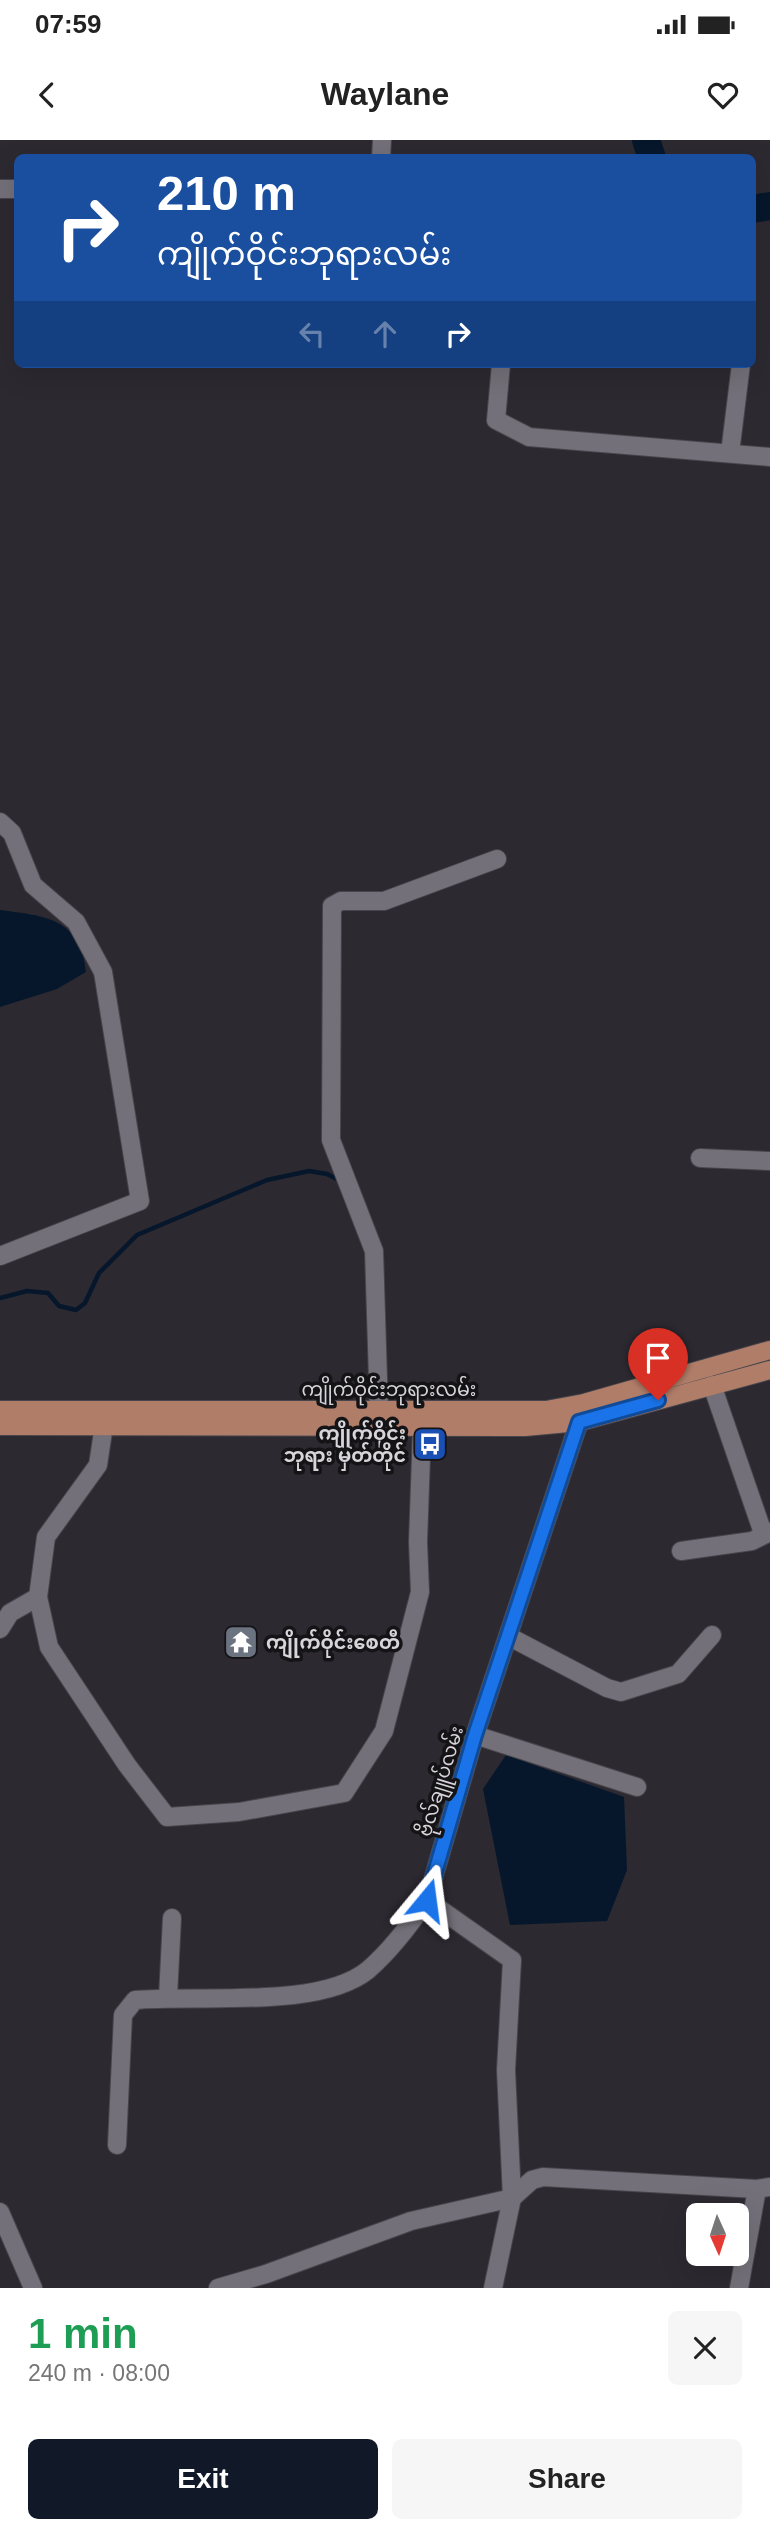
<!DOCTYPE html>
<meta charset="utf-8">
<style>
body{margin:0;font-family:Helvetica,"Noto Sans Myanmar",sans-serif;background:#f6f6f6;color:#222;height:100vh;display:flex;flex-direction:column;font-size:26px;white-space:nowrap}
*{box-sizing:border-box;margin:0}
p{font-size:23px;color:#767676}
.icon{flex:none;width:38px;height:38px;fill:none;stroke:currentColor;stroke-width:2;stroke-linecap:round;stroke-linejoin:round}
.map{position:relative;height:2148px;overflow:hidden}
.panel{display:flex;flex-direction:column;background:#fff;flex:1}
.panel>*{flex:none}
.guide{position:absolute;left:14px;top:14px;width:742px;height:214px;border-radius:10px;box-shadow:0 7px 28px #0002;background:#1a4fa0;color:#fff;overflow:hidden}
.needle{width:46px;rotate:177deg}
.controls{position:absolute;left:686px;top:2063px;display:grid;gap:14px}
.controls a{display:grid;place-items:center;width:63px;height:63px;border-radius:10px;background:#fff;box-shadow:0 7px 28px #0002;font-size:35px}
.pin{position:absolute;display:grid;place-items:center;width:60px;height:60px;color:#fff;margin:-72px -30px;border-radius:50% 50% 50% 0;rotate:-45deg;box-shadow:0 0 7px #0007}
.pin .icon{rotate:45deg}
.me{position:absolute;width:77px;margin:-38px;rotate:16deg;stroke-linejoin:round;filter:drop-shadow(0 0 5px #0008)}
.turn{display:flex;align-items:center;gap:24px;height:147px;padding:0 28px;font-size:32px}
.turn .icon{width:91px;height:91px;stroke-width:2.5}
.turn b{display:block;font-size:49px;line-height:60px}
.lanes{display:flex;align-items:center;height:66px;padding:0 28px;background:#0003;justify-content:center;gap:35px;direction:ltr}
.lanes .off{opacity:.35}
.round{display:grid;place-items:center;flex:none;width:74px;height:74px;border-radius:10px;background:#f6f6f6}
.overview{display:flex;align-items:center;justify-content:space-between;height:119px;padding:0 28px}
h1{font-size:42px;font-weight:700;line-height:52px;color:#1e9e55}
.primary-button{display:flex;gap:14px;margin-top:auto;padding:14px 28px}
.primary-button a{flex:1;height:80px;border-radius:10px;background:#111827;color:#fff;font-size:28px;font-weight:700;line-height:80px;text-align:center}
.primary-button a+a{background:#f6f6f6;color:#222}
.status{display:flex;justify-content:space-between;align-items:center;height:49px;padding:0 35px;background:#fff;direction:ltr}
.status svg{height:19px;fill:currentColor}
header{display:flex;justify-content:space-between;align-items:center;height:91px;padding:0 28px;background:#fff;font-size:32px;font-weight:700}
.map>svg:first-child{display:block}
.water{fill:#06172c}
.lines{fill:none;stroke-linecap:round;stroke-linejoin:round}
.stream{stroke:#06172c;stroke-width:4.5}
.river{stroke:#06172c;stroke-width:28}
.street-casing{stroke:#47454b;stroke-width:20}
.primary-casing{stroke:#47454b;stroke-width:20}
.street{stroke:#737079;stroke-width:18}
.primary{stroke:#b07d69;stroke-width:18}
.route-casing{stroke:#114b97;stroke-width:18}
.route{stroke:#1a73e8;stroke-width:12}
.labels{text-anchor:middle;stroke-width:7;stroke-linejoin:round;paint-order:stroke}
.street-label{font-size:19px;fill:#d7d5da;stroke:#141316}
.poi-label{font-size:19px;font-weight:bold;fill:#d7d5da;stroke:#141316;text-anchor:end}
</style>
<div class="status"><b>07:59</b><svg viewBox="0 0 49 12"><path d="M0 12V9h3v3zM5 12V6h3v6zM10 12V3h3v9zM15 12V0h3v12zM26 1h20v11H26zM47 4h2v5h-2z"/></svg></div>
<header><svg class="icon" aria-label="back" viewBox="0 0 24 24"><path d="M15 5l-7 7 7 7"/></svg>Waylane<svg class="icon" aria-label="heart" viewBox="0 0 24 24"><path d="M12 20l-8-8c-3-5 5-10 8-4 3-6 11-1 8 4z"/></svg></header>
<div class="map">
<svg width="770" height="2148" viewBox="0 0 770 2148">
<rect width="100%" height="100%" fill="#2c2931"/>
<g class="water">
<path d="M0,770C45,776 81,778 86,832L57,849L0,867Z"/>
<path d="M506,1615L624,1657L627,1730L607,1781L510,1785L483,1649Z"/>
</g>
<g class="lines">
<path class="stream" d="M0,1158L27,1151L48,1153L59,1166L76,1170L85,1163L99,1133L137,1095L267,1040L309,1031L327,1034L339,1040"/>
<g class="river">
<path d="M646,0L652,18"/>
<path d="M752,69L770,66"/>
</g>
<g class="street-casing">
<g id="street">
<path d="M381,18L382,0"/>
<path d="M0,49H18"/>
<path d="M501,224L496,280L529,297L770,317"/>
<path d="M730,313L741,224"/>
<path d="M0,682L12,693L33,745L76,782L103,832L140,1061L0,1116"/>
<path d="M700,1018L770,1021"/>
<path d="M712,1245L763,1393"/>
<path d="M379,1271L374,1111L331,1000L332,766L341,761H384L497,719"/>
<path d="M104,1285L98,1325L46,1397L38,1457L49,1507L127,1625L167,1677L239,1672L344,1653L384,1591L420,1452L418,1402L422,1288"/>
<path d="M681,1411L752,1401L770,1392"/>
<path d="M0,1489L10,1473L38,1457"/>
<path d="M508,1496L607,1548L621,1552L678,1534L712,1495"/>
<path d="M475,1595L637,1647"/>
<path d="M168,1857L172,1778"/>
<path d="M117,2005L123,1875L135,1860C197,1854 319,1870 368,1830C391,1810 410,1785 427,1760"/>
<path d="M0,2072L33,2148"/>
<path d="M218,2148L266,2134L411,2081L512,2058L532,2040L543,2037L757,2049L770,2047"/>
<path d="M493,2148L512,2058L506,1930L512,1820L427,1760L475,1595L579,1282"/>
<path d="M739,2148L757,2049"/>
</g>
</g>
<g class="primary-casing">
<g id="primary">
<path d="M0,1270H546L584,1263L770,1210"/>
<path d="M0,1286L525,1287L579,1282L770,1230"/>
</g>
</g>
<use href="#street" class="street"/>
<use href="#primary" class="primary"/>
</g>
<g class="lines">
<g class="route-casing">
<path id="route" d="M427,1760L475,1595L579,1282L658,1260"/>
</g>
<use href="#route" class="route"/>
</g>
<defs>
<g id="bus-square" transform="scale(1.75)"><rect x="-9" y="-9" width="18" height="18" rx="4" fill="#1a4fb4" stroke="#141316"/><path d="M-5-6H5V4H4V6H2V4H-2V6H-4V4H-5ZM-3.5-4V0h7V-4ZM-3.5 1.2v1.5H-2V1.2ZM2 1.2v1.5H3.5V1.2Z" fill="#fff"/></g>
<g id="temple-square" transform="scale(1.75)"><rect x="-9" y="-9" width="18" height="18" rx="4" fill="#6b7280" stroke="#141316"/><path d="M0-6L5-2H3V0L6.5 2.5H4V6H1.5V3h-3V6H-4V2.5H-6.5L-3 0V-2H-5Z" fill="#fff"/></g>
</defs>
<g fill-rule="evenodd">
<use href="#bus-square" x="430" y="1304"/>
<use href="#temple-square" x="241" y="1502"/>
</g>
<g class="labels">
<g class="street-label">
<text x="389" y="1256">ကျိုက်ဝိုင်းဘုရားလမ်း</text>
<text transform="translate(440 1641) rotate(-73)" y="7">ဗိုလ်ချူပ်လမ်း</text>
</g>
<g class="poi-label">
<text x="406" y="1300">ကျိုက်ဝိုင်း<tspan x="406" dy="22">ဘုရား မှတ်တိုင်</tspan></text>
<text x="266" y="1509" text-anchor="start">ကျိုက်ဝိုင်းစေတီ</text>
</g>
</g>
</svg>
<div class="controls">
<a><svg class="needle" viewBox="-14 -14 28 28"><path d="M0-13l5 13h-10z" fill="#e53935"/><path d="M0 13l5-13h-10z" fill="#767676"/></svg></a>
</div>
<div class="pin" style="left:658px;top:1260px;background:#d93025"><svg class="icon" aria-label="arrive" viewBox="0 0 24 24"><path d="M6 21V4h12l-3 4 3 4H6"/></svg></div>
<svg class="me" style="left:427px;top:1760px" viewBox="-20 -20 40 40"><path d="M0-17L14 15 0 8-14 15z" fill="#1a73e8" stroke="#fff" stroke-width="4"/></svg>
<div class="guide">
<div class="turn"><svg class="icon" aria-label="right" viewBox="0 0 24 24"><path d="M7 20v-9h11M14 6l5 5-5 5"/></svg><div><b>210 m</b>ကျိုက်ဝိုင်းဘုရားလမ်း</div></div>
<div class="lanes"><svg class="icon off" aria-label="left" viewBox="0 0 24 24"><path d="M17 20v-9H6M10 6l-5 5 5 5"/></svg><svg class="icon off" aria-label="ahead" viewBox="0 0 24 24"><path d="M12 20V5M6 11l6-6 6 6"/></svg><svg class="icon" aria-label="right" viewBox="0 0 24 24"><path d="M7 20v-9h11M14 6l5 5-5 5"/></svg></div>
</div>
</div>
<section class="panel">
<div class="overview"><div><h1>1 min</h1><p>240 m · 08:00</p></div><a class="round"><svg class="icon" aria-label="close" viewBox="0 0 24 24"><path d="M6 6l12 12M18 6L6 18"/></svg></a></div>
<div class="primary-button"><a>Exit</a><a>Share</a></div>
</section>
